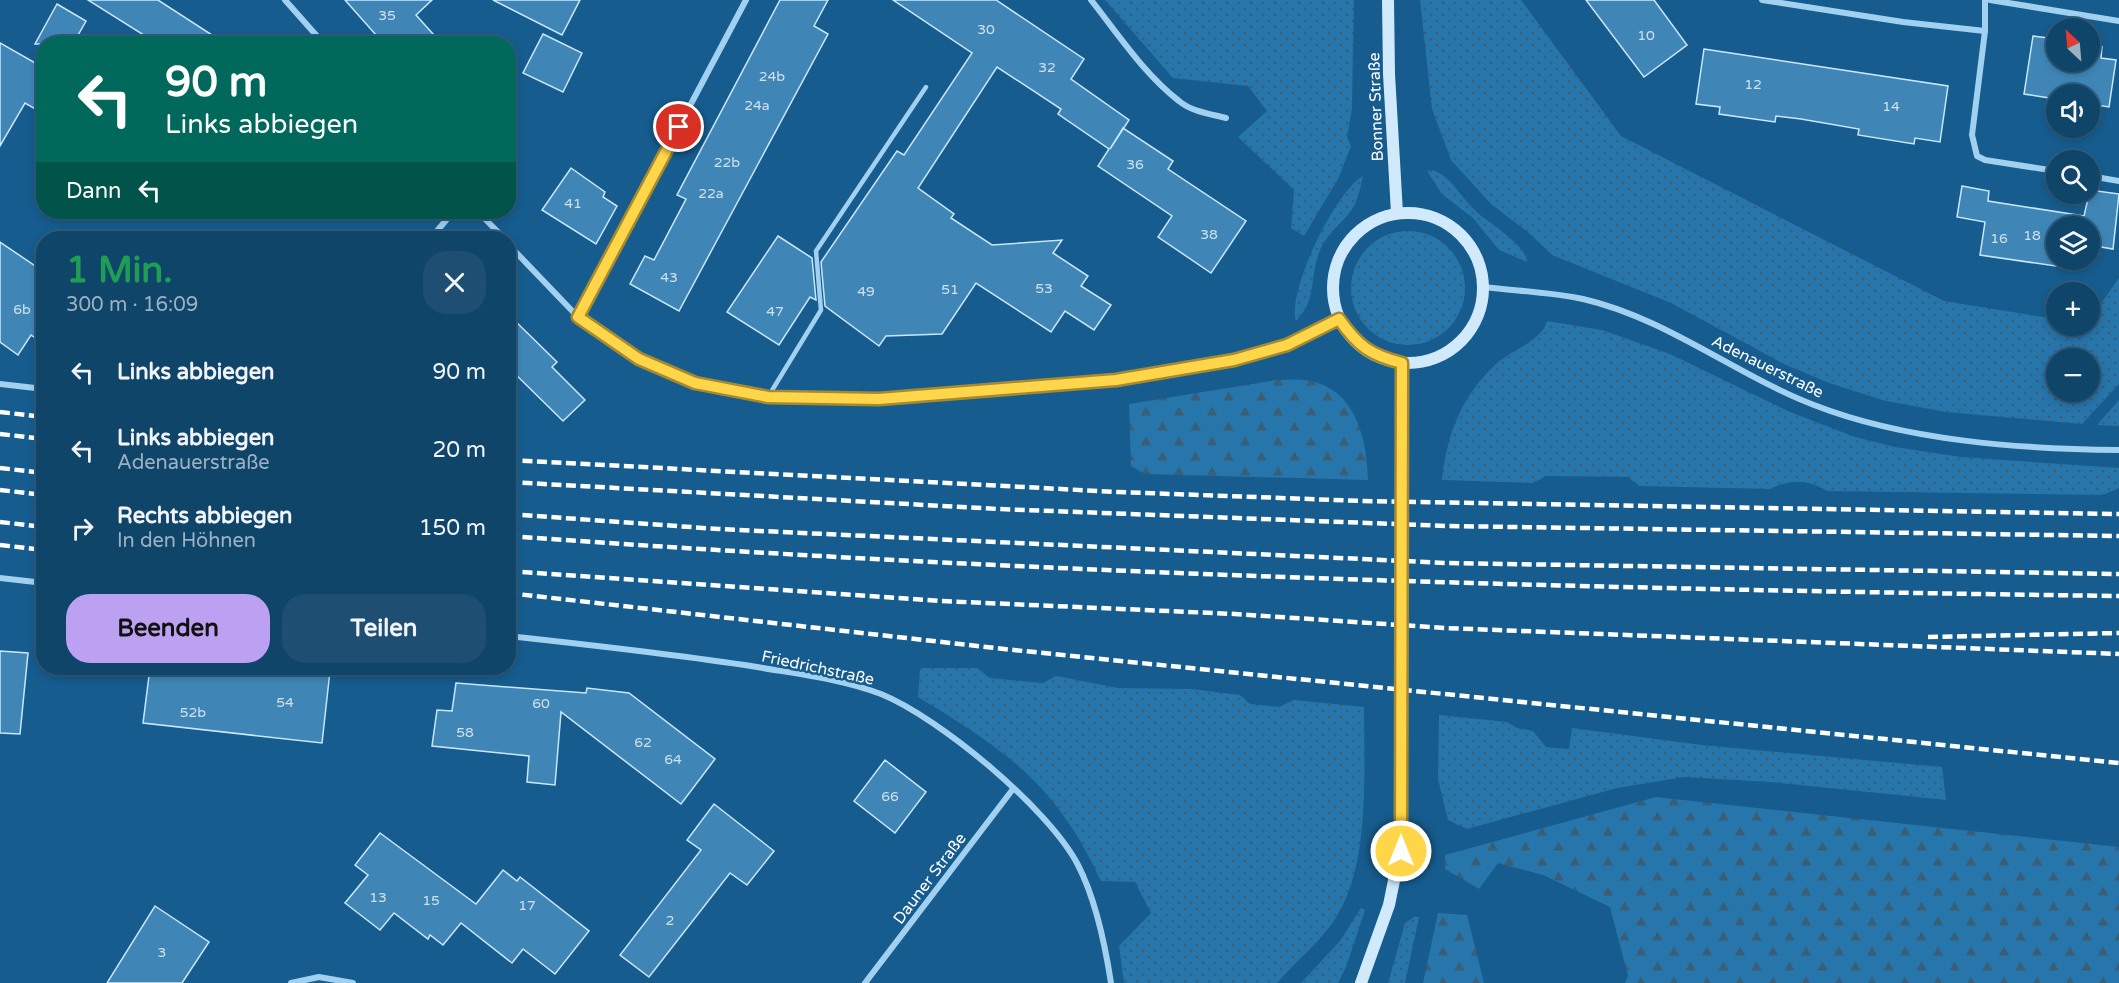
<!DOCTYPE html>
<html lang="de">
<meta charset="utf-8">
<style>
body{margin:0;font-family:"Varela Round",sans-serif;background:#1e4f72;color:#f1f3f6;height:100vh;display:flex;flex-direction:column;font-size:22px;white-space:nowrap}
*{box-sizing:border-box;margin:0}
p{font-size:20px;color:#9cb1c1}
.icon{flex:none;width:33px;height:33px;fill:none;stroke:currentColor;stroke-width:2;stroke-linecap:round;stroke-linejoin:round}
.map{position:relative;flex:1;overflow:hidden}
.side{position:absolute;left:36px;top:231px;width:480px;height:444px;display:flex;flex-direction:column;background:#10456a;border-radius:24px;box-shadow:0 3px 9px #0003,0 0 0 2px #305d7e}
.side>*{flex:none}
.top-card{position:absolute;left:36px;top:36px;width:480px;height:183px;border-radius:24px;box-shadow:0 3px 9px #0003,0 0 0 2px #305d7e;background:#00695c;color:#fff;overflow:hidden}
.needle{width:39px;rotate:334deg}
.buttons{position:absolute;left:2046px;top:18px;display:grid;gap:12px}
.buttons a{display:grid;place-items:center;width:54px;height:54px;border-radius:50%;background:#10456a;box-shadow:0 3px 9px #0003,0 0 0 2px #305d7e;font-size:30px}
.pin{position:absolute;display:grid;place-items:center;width:51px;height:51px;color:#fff;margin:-26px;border:3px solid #fff;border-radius:50%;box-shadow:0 2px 6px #0007}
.me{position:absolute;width:66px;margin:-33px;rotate:0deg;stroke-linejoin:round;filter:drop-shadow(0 0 4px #0008)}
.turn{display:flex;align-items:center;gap:21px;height:126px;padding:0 30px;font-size:27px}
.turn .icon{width:78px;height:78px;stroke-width:2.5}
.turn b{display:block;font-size:42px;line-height:51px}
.then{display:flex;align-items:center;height:57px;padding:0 30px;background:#0003;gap:12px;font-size:22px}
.round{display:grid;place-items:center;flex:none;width:63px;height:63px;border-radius:24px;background:#1e4f72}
.summary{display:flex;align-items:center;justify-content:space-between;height:102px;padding:0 30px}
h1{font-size:36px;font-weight:700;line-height:45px;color:#1e9e55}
.button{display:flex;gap:12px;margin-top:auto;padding:12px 30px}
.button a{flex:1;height:69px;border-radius:24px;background:#bca0f2;color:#111;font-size:24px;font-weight:700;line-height:69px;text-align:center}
.button a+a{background:#1e4f72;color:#f1f3f6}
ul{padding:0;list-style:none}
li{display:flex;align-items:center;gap:18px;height:78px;padding:0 30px}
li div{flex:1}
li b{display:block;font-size:22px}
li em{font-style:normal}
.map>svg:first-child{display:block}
.grass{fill:url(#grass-dots);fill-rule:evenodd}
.forest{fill:url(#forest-firs)}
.building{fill:#3f86b7;stroke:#c9e7fb;stroke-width:1.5}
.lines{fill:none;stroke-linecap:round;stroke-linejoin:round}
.lane{stroke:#a2d0f0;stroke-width:4.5}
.street{stroke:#a2d0f0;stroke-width:6}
.secondary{stroke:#d0e9fb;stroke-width:12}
.rail{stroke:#fff;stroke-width:4.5;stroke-dasharray:10 4.5;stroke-linecap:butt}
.route-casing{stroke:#a68a30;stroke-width:15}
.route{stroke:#ffd54a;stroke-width:10}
.labels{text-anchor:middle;stroke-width:5;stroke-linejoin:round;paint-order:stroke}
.number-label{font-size:14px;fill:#cfe1ed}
.street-label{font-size:16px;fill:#fff;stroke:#165c8e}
</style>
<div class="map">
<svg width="2119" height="983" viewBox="0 0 2119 983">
<defs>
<pattern id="grass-dots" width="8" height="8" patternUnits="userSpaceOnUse" patternTransform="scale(1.5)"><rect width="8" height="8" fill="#2675ab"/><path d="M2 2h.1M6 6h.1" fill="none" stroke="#3b5e77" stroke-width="1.8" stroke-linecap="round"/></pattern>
<pattern id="forest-firs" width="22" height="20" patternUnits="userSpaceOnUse" patternTransform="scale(1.5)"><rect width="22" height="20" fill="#2675ab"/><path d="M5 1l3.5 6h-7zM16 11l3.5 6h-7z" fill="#3b5e77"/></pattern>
</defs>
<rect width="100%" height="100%" fill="#165c8e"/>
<g class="grass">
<path d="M1105,0H1354L1352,108L1347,137L1351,146L1338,179L1304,236L1291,228L1294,190L1238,137L1267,111L1248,86L1173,78Z"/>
<path d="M1420,0H1521L1621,136L1944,301L2056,319V326H2090V319L2119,278V384L2082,424L1946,412L1886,401L1829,383L1786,365L1671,303L1552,255L1529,233L1491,204L1451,160L1432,109ZM2090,358V392H2056V358Z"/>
<path d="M1432,170C1451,175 1463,201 1479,214C1491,224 1527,246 1527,262L1499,250L1473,218L1442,194L1427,171Z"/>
<path d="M1363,176C1361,185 1359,195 1355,204C1347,221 1325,232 1318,256C1309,283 1317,299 1296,321C1286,293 1336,190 1363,176Z"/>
<circle cx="1408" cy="288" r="57"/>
<path d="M1547,321L1602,330L1670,354L1790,412L1855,437L1895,447L1961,457L2119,468V488L2103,495L1827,491C1808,479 1790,479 1770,489L1639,486L1628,477L1547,476L1532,483L1442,480C1447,434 1461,397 1495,365C1509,351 1542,341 1547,321Z"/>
<path d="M2119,400V426L2097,425Z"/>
<path d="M920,668H977L990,678L1043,683L1056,676L1118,688L1192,689L1240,695L1250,704L1279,707L1294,700L1364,707C1364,769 1371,870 1333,922C1318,944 1295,962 1277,983H1124L1119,946L1151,913L1135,882L1101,881C1056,784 1007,751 918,697Z"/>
<path d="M1439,715L1507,722L1517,728L1533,731L1546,747L1569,749L1572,728L1702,745L1942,767L1946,800L1771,782L1684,777L1617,788L1467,829L1448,820L1438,779Z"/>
<path d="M1361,908L1365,910L1346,967L1338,983H1301L1340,941Z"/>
<path d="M1414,917H1419L1405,983H1388L1405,923Z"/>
</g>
<g class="forest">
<path d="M1276,380C1289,380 1305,378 1318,383C1358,396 1367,443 1368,480L1145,474L1131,466L1129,404Z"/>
<path d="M1656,797L2119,847V983H1625L1628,976L1610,907L1543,875L1498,863L1479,889L1445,869V855Z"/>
<path d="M1438,913L1467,915L1484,983H1423Z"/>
</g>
<g class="building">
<path d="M88,0H158L226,44H158Z"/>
<path d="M345,0H432L416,15L442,44H384Z"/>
<path d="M493,0H580L562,35Z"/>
<path d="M780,0H828L814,26L828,34L679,311L630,284L645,256L654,260L686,199L677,195Z"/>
<path d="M893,0H996L1084,59L1071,79L1129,120L1110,149L1123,128L1173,161L1168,169L1246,221L1211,273L1158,237L1172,216L1098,166L1109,149L1058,114L1061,109L997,67L918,188L954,214L951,218L992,245L1062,240L1053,253L1088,276L1081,286L1111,305L1094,330L1065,311L1051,332L976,283L942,334L886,336L879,346L825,306L821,262L897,151L904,155L972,53Z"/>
<path d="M1586,0H1654L1687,45L1644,77Z"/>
<path d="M57,4L86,21L73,44H35Z"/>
<path d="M543,34L582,53L563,92L523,73Z"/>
<path d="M2033,36L2056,39V62H2090V45L2102,47L2101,58L2116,60L2109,107L2090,104V94H2056V99L2024,94Z"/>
<path d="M0,43L44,68V114L25,103L0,146Z"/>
<path d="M1704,49L1948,86L1940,142L1915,138L1914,144L1858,135L1859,129L1801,119L1776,116L1775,122L1719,114L1720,107L1696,104Z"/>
<path d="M571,168L605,192L603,197L617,206L596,244L542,210Z"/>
<path d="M1962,186L1989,191L1988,201L2084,216L2090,190L2119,194L2113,249L2090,245V226H2056V260H2078L2076,269L1980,255L1985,222L1957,217Z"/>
<path d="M778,236L812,258L816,300L810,297L779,345L727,312Z"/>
<path d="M0,242L44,272V344L31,335L18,355L0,342Z"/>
<path d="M508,314L557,362L552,367L585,400L563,421L508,367Z"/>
<path d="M0,651L28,653L20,734L0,733Z"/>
<path d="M150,668H300L330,671L322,743L143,723Z"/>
<path d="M456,683L586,693L587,688L629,693L715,759L681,804L561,712L555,785L527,782L529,756L432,746L437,710L452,711Z"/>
<path d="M885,760L926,792L895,833L854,801Z"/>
<path d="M714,804L774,851L747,885L730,873L649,977L620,955L701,850L687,840Z"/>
<path d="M380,833L476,904L503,870L517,881L520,877L589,931L555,974L523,949L512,963L461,923L443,945L430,935L428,939L394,913L380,930L345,903L368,875L355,865Z"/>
<path d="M155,906L209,942L182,983H107Z"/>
</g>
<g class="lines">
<path class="lane" d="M768,397L821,310L816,251L926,87"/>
<g class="street">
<path d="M285,0L324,44"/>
<path d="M1091,0C1118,34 1144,74 1179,101C1192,112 1211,114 1226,118"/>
<path d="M1762,0L1903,22L1985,31"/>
<path d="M1985,0V31L1972,135L1977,156L1985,160L2056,171"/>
<path d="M1990,0L2119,21"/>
<path d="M2090,176L2119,181"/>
<path d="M478,212L504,238"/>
<path d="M431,238L453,212"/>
<path d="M508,244L578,317L602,336L639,359L695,383L768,397L878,399L1116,380L1234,360L1287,345L1339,319"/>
<path d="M1484,287C1516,291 1551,292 1583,299C1666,318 1736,375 1814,405C1906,441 2021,449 2119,450"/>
<path d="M578,317L746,0"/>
<path d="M0,384L44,389"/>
<path d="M0,578L44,583"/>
<path d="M508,636C591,645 674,654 757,667C797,674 842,679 881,694C940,718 1049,809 1078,865C1096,900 1105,944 1111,983"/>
<path d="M291,983L319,977L353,983"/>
<path d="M865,983L1013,789"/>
</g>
<g class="secondary">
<path d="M1388,0L1389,74L1397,213"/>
<circle cx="1408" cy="288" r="75"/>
<path d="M1361,983L1389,905L1400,851L1402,363"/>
</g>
<g class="rail">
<path d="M0,412L44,417"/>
<path d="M0,434L44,439"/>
<path d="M508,460L1118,492L1363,501L2119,514"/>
<path d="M0,468L44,473"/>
<path d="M508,482L998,509L1448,526L2119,536"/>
<path d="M0,490L44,495"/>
<path d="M508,514L718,529L1447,563L2119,574"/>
<path d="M0,522L44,527"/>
<path d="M508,536C1045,575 1582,589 2119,596"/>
<path d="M0,545L44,550"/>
<path d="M508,571L941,601L1235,614L1445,628L2119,654"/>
<path d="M508,593L1004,649L2119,763"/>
<path d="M1928,637L2119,633"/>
</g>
</g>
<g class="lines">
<g class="route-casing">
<path id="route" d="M679,127L578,317L639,359L695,383L768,397L879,399L1116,380L1234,360L1287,345L1339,319C1358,346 1370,355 1402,363L1401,851"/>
</g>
<use href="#route" class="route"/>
</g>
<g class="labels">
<g class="number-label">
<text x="387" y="20">35</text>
<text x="986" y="34">30</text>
<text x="1646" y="40">10</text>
<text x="1047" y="72">32</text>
<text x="772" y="81">24b</text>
<text x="1753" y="89">12</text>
<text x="757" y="110">24a</text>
<text x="1891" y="111">14</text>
<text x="727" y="167">22b</text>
<text x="1135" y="169">36</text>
<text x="711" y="198">22a</text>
<text x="573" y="208">41</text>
<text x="1209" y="239">38</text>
<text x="2032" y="240">18</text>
<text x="1999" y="243">16</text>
<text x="669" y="282">43</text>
<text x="1044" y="293">53</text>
<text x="950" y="294">51</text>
<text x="866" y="296">49</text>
<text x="22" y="314">6b</text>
<text x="775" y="316">47</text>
<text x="285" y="707">54</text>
<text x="541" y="708">60</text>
<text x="193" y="717">52b</text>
<text x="465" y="737">58</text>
<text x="643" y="747">62</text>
<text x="673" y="764">64</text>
<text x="890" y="801">66</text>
<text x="378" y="902">13</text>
<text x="431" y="905">15</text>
<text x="527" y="910">17</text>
<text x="670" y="925">2</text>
<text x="162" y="957">3</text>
</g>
<g class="street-label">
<text transform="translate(1375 107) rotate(-92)" y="6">Bonner Straße</text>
<text transform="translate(1768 366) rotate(26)" y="6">Adenauerstraße</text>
<text transform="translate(818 667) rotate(12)" y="6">Friedrichstraße</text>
<text transform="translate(929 878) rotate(-53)" y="6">Dauner Straße</text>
</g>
</g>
</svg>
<div class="buttons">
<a><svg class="needle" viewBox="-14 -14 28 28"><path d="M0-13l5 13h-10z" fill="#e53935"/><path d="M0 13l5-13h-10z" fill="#9cb1c1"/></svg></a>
<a><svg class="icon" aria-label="sound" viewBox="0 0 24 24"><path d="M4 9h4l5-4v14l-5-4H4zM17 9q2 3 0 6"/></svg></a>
<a><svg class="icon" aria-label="search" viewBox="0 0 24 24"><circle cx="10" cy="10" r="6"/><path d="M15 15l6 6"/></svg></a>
<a><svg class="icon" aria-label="layers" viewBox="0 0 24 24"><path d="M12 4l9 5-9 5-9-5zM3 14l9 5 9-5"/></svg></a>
<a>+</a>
<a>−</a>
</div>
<div class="pin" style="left:679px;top:127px;background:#d93025"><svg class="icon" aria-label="arrive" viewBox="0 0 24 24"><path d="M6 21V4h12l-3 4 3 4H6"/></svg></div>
<svg class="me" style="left:1401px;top:851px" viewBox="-20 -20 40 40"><circle r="17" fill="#ffd54a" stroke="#fff" stroke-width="3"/><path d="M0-11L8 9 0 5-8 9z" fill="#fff"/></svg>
<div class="top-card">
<div class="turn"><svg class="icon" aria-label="left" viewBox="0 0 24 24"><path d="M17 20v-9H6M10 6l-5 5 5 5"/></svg><div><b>90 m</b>Links abbiegen</div></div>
<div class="then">Dann<svg class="icon" aria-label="left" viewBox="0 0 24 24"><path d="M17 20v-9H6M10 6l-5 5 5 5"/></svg></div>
</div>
<section class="side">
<div class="summary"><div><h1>1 Min.</h1><p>300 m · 16:09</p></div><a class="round"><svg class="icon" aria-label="close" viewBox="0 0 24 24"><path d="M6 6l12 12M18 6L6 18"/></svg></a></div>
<ul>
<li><svg class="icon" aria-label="left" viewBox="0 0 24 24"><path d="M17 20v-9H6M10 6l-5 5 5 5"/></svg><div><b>Links abbiegen</b></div><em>90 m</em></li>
<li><svg class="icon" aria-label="left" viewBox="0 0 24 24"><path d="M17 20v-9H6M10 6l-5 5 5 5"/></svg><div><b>Links abbiegen</b><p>Adenauerstraße</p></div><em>20 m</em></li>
<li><svg class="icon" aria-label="right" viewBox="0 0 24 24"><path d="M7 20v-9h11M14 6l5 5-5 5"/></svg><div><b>Rechts abbiegen</b><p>In den Höhnen</p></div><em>150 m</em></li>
</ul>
<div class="button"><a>Beenden</a><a>Teilen</a></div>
</section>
</div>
